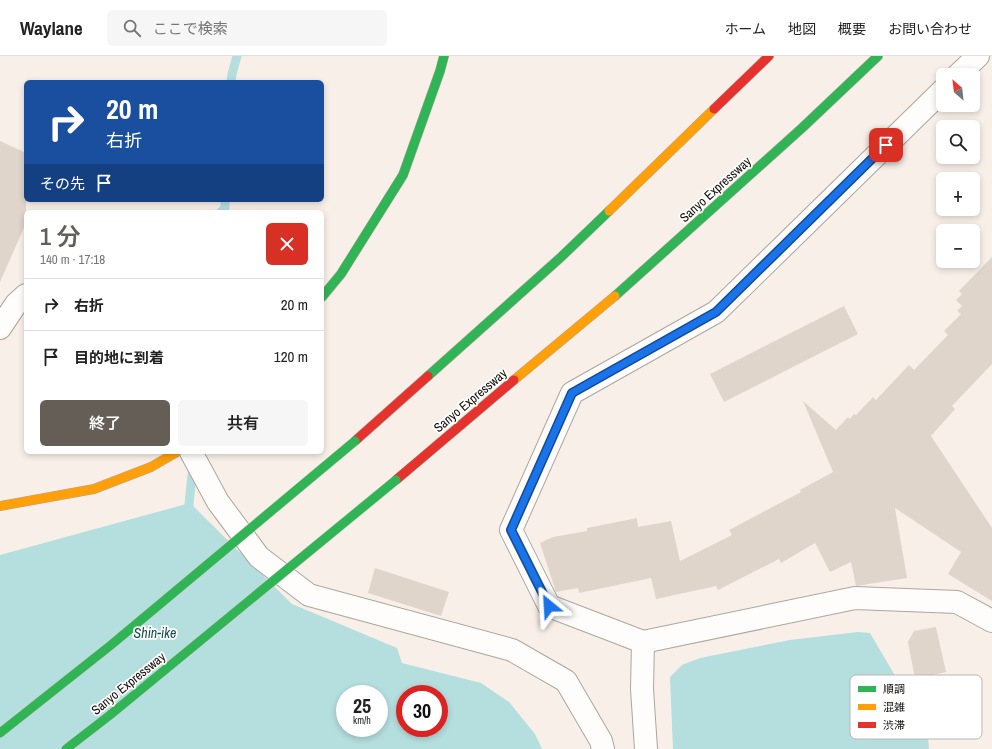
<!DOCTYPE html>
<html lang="ja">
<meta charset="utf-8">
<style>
body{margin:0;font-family:"Archivo Narrow","Noto Sans JP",sans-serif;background:#f6f6f6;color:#222;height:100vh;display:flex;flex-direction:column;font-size:15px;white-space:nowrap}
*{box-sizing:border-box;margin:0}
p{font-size:13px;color:#767676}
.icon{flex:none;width:22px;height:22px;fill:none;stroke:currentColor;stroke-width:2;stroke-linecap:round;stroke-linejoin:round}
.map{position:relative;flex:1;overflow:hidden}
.details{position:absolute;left:24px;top:154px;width:300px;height:244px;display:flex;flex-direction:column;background:#fff;border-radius:6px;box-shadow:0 2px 6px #0003}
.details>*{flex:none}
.hud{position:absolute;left:24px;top:24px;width:300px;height:122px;border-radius:6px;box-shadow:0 2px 6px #0003;background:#1a4fa0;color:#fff;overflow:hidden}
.needle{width:26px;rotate:332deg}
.fabs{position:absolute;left:936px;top:12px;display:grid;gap:8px}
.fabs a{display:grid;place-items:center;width:44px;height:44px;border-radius:6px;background:#fff;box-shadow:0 2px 6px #0003;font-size:20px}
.speed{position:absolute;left:336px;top:629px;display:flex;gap:8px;font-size:20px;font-weight:700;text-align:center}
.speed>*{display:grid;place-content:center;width:52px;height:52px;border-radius:50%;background:#fff;box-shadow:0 2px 6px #0003;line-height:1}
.speed small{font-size:10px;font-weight:400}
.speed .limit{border:6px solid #d22;background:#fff;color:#111}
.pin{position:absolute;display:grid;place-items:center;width:34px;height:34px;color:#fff;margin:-17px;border-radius:8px;box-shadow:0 2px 6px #0006}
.me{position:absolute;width:44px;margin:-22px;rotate:333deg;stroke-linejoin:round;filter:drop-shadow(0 0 3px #0008)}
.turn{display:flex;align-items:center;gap:14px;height:84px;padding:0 16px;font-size:18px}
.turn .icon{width:52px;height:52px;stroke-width:2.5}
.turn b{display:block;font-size:28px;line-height:34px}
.then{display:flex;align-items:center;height:38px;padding:0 16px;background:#0003;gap:8px;font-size:15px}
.round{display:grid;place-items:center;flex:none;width:42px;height:42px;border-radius:6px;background:#f6f6f6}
.headline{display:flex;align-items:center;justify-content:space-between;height:68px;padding:0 16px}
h1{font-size:24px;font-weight:600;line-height:30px;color:#645e56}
.button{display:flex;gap:8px;margin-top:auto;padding:8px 16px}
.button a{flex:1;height:46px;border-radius:6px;background:#645e56;color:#fff;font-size:16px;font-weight:600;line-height:46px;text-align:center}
.button a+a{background:#f6f6f6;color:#222}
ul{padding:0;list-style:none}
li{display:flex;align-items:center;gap:12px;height:52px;padding:0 16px;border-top:1px solid #e0e0e0}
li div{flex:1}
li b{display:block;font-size:15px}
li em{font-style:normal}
header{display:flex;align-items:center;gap:24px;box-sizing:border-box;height:56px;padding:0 20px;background:#fff;border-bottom:1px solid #e0e0e0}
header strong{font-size:19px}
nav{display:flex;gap:22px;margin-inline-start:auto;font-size:14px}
.search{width:280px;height:36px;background:#f6f6f6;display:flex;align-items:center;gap:10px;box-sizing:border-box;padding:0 14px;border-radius:6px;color:#767676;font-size:15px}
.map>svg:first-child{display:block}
.water{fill:#b5dede;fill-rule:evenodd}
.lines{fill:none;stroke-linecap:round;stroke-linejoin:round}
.stream{stroke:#b5dede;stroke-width:9}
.building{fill:#dfd5ca}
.street-casing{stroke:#aca69e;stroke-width:24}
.fast-casing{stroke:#aca69e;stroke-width:10}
.slow-casing{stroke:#aca69e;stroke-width:10}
.jam-casing{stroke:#aca69e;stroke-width:10}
.street{stroke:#fefdfc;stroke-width:22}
.fast{stroke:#30b455;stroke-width:9}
.slow{stroke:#ff9f0a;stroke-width:9}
.jam{stroke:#e5322d;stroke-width:9}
.fast-bridge-casing{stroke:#d2ceca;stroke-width:10;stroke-linecap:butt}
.fast-bridge{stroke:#30b455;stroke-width:9}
.route-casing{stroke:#114b97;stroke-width:10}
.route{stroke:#1a73e8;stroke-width:7}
.labels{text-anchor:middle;stroke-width:3.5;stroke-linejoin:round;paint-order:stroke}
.street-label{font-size:13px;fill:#140f08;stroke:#fff}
.water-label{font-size:14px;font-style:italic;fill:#134b4e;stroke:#fff}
.key{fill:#fff;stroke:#b8b7b5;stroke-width:1}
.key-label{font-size:11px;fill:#140f08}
</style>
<header>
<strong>Waylane</strong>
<div class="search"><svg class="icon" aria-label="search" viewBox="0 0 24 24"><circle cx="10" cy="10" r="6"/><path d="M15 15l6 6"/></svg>ここで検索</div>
<nav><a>ホーム</a><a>地図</a><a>概要</a><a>お問い合わせ</a></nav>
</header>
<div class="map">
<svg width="992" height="693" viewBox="0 0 992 693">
<rect width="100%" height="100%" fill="#f8f0e8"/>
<g class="water">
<path d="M190,447L292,548L397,592L402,607L481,627L509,646L535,678L542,693H0V499ZM345,638H379V672H345ZM405,638H439V672H405Z"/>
<path d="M858,576L870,577L918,659L928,681L929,693H673L670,621L682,609L700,602L790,584Z"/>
</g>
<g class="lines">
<g class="stream">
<path d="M231,26L232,18L237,0"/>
<path d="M221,156L225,152V144"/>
<path d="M188,458L192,419"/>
</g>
</g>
<g class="building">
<path d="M0,85L26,97V167L0,226Z"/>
<path d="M992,201V308L952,350L955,353L931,380L992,472V545L948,518L961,496L895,452L907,522L856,530L851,506L830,516L815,487L781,507L779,503L718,534L716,530L712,531L656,543L651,522L579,537L578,532L556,536L540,487L553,481L587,475V472L637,462L638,471L671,465L680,505L732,479L729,474L801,436L800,434L833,416L803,345L836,374L848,361L850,363L854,358L856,359L873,341L876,344L909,309L914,314L948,279L944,275L961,258L957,255L962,250L956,244L962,238L959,235Z"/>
<path d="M844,250L858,278L724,346L710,318Z"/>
<path d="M375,512L449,536L441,560L368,537Z"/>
<path d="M936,571L946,616L915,623L908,586L914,575Z"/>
</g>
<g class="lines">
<g class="street-casing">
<g id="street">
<path d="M958,19L978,0"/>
<path d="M943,34L716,256L572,337L511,474L549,550L643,586L855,542L957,546L992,565"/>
<path d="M0,272L16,248L26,239"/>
<path d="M191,396L218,446L259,501L309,539L512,594L566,625L601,685L603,693"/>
<path d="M643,586L642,633L646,693"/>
</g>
</g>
<g class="fast-casing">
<g id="fast">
<path d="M615,240L802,72L878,0"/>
<path d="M322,241L341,218L403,119L440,15L444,0"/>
<path d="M428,320L560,202L609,155"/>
</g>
</g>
<g class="slow-casing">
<g id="slow">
<path d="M609,155L714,53"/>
<path d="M514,324L615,240"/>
<path d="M0,450L94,433L151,411L177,396"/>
</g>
</g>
<g class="jam-casing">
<g id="jam">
<path d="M714,53L769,0"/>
<path d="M355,385L428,320"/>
<path d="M396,424L514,324"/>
</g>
</g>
<use href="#street" class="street"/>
<use href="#fast" class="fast"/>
<use href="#slow" class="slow"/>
<use href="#jam" class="jam"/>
<g class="fast-bridge-casing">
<g id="fast-bridge">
<path d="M0,677L111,589L355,385"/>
<path d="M66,693L110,659L396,424"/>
</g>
</g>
<use href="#fast-bridge" class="fast-bridge"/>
</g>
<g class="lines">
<g class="route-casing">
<path id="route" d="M549,550L511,474L572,337L716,256L886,89"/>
</g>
<use href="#route" class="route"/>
</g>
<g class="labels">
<g class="street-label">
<text transform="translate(715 133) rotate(-42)" y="5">Sanyo Expressway</text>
<text transform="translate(470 344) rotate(-40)" y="5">Sanyo Expressway</text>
<text transform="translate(128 627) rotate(-39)" y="5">Sanyo Expressway</text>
</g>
<g class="water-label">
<text x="155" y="582">Shin-ike</text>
</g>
</g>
<rect x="850" y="619" width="132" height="64" rx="6" class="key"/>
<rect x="858" y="630" width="18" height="6" fill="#30b455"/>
<rect x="858" y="648" width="18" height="6" fill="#ff9f0a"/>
<rect x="858" y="666" width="18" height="6" fill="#e5322d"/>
<g class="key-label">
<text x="883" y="637">順調</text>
<text x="883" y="655">混雑</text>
<text x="883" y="673">渋滞</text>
</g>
</svg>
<div class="fabs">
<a><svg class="needle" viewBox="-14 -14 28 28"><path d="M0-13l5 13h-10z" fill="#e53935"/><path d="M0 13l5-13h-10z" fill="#767676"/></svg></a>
<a><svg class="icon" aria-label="search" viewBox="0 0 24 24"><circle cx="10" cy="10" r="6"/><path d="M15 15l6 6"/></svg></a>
<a>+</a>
<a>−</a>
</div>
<div class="speed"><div>25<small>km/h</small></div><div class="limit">30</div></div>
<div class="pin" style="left:886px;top:89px;background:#d93025"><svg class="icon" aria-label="arrive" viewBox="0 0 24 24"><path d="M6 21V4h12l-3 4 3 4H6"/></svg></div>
<svg class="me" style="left:549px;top:550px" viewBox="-20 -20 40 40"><path d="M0-17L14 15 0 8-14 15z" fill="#1a73e8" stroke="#fff" stroke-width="4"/></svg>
<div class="hud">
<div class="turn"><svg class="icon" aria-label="right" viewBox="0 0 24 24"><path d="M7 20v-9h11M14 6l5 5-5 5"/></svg><div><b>20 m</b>右折</div></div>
<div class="then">その先<svg class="icon" aria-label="arrive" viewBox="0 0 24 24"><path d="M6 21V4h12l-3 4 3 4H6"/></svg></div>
</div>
<section class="details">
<div class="headline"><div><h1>1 分</h1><p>140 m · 17:18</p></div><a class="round" style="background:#d93025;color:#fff"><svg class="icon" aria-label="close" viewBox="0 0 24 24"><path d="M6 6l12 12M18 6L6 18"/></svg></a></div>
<ul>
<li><svg class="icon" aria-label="right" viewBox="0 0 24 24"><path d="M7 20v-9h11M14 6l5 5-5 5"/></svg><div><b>右折</b></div><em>20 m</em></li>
<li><svg class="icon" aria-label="arrive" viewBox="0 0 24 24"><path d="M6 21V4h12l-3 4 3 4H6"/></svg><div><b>目的地に到着</b></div><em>120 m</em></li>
</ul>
<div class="button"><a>終了</a><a>共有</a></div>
</section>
</div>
